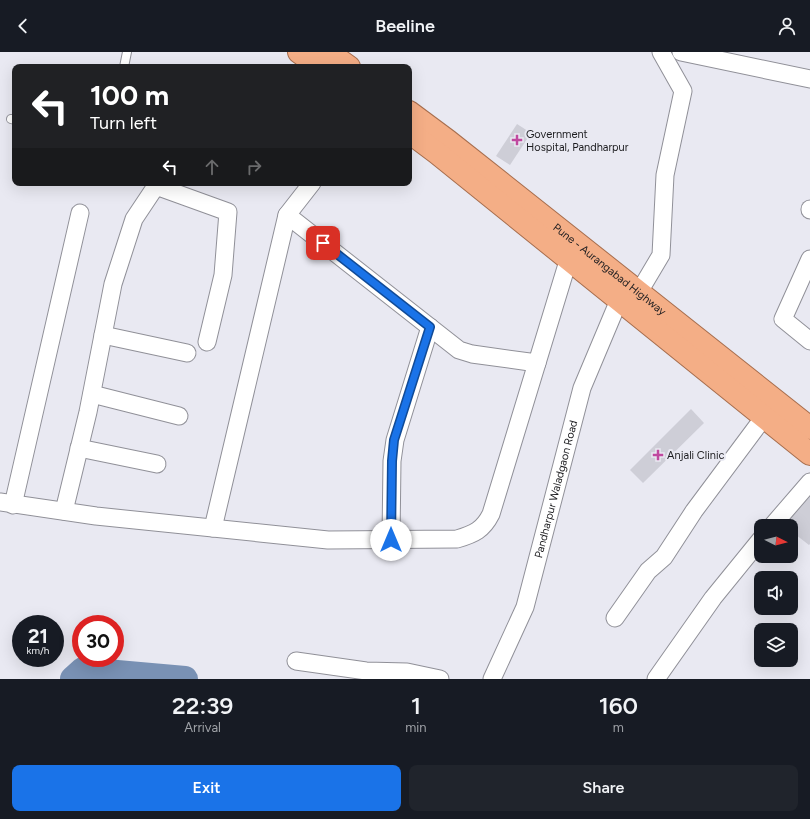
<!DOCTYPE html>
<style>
body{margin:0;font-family:Figtree,sans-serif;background:#20242c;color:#f1f3f6;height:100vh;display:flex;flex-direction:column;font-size:15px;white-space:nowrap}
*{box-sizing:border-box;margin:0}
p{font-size:13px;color:#9ea1a6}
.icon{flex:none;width:22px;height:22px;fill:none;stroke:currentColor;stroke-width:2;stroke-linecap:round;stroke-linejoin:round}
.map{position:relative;height:627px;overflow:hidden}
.panel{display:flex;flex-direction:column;background:#171b24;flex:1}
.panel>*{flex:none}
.banner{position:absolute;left:12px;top:12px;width:400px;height:122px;border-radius:8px;box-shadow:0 4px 16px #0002;background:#202124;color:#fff;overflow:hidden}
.needle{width:26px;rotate:96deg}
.fabs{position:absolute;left:754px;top:467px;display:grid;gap:8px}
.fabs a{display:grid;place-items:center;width:44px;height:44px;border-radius:8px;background:#171b24;box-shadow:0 4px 16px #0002;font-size:20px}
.speed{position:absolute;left:12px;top:563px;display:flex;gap:8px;font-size:20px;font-weight:700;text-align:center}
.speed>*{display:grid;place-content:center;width:52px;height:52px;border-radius:50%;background:#171b24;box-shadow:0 4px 16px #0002;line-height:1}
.speed small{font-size:10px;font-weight:400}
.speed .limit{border:6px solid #d22;background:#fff;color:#111}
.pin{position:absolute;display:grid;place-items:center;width:34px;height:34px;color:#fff;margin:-17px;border-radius:8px;box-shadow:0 2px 6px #0006}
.me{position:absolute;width:44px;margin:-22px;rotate:0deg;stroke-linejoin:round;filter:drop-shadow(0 0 3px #0008)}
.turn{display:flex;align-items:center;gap:14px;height:84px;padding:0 12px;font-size:18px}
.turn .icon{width:52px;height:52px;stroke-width:2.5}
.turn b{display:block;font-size:28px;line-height:34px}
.lanes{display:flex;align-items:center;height:38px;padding:0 12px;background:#0003;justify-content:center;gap:20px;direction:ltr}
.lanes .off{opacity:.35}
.eta{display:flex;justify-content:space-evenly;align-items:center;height:68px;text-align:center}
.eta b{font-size:24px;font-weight:600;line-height:28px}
.action{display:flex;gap:8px;margin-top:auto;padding:8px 12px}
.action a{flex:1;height:46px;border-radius:8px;background:#1a73e8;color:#fff;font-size:16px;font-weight:600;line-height:46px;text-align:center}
.action a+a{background:#20242c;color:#f1f3f6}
header{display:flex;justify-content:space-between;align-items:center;height:52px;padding:0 12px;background:#171b24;font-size:18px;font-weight:600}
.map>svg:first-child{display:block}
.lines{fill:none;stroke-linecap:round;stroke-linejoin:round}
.river{stroke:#7991b4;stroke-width:26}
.building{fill:#ceced7}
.service-casing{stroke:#909098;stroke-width:10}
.minor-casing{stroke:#909098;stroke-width:19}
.trunk-casing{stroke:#a76e4e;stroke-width:24}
.service{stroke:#fff;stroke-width:8}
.minor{stroke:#fff;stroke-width:17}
.trunk{stroke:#f4ae86;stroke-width:22}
.route-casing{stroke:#114b97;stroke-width:10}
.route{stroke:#1a73e8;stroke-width:7}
.poi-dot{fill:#c0499f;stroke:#e9e9f2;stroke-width:1.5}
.labels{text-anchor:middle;stroke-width:4;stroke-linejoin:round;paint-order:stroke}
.poi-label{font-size:11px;fill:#1c1c1f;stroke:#e9e9f2;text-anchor:start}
.street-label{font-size:11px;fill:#1c1c1f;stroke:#e9e9f2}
</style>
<header><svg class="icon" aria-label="back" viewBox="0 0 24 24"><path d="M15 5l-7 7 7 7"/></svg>Beeline<svg class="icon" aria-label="person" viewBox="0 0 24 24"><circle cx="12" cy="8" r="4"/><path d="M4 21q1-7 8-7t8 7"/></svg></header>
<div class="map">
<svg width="810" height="627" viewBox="0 0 810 627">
<rect width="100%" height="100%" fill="#e9e9f2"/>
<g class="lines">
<path class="river" d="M73,627L83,618L185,627"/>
</g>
<g class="building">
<path d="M517,72L531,81L510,113L496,104Z"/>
<path d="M691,357L704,371L643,431L630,418Z"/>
<path d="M810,437V492L809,493L791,479V474H784L781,472Z"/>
</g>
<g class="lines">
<g class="service-casing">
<g id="service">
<path d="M124,15L127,0"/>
<path d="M11,67L15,68"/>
</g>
</g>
<g class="minor-casing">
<g id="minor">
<path d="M681,0L810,27"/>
<path d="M810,157V158"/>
<path d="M287,163L459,298L472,302L537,311"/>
<path d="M810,207L783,267L810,289"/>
<path d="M639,240L661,203L665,123L683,39L661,0"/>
<path d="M103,283L187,301"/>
<path d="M92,342L179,364"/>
<path d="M79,396L157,412"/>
<path d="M0,450L96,464L328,488L457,487C474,482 483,478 491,462L572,196"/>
<path d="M13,453L80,161"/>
<path d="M64,459L88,360L113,232L134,167L156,134L228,160L223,223L207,290"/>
<path d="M772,474L810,430"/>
<path d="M213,476L287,163L312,131"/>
<path d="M391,487L392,409L395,388L430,275"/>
<path d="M615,566L648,519L664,505L694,459L764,365"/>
<path d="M296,609L366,619L407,620L440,627"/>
<path id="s1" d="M492,627L525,555L582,336L619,248"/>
<path d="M656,627L713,546L761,487"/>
</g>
</g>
<g class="trunk-casing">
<g id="trunk">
<path d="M299,0L320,15"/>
<path d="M328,0L349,15"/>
<path id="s2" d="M409,60L448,89L810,376"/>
<path d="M409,80L437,101L810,402"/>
</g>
</g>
<use href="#service" class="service"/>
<use href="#minor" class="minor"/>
<use href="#trunk" class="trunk"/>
</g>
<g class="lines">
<g class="route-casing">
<path id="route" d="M323,191L430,275L394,388L392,409L391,488"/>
</g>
<use href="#route" class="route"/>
</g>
<g class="poi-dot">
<path d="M515 82h4v4h4v4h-4v4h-4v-4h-4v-4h4z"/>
<path d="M656 397h4v4h4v4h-4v4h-4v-4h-4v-4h4z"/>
</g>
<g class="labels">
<g class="poi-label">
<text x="526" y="86">Government<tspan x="526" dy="13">Hospital, Pandharpur</tspan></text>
<text x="667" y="407">Anjali Clinic</text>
</g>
<g class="street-label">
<text dy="4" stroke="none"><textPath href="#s2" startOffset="255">Pune - Aurangabad Highway</textPath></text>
<text dy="4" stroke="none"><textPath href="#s1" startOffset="201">Pandharpur Waladgaon Road</textPath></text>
</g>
</g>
</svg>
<div class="fabs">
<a><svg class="needle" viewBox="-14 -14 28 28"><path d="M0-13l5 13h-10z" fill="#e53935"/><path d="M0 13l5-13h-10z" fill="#9ea1a6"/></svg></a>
<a><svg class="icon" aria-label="sound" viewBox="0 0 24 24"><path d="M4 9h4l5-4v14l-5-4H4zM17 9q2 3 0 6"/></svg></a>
<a><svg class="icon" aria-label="layers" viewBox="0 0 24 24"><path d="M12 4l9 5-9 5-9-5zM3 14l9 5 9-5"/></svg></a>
</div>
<div class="speed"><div>21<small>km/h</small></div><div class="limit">30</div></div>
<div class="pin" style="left:323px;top:191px;background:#d93025"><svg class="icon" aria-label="arrive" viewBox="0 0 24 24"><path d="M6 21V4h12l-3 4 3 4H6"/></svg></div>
<svg class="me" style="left:391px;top:488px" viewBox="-20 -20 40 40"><circle r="19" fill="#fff"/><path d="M0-13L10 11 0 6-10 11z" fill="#1a73e8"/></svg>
<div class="banner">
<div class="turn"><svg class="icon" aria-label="left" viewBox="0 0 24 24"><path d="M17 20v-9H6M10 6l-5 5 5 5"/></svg><div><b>100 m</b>Turn left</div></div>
<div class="lanes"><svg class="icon" aria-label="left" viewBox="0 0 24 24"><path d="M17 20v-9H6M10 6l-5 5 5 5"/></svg><svg class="icon off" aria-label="ahead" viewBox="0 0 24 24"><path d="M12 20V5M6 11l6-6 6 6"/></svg><svg class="icon off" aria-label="right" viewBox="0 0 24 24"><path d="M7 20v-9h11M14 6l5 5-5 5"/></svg></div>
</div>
</div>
<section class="panel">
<div class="eta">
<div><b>22:39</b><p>Arrival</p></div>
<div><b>1</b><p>min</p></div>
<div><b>160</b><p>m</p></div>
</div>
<div class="action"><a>Exit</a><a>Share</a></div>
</section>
